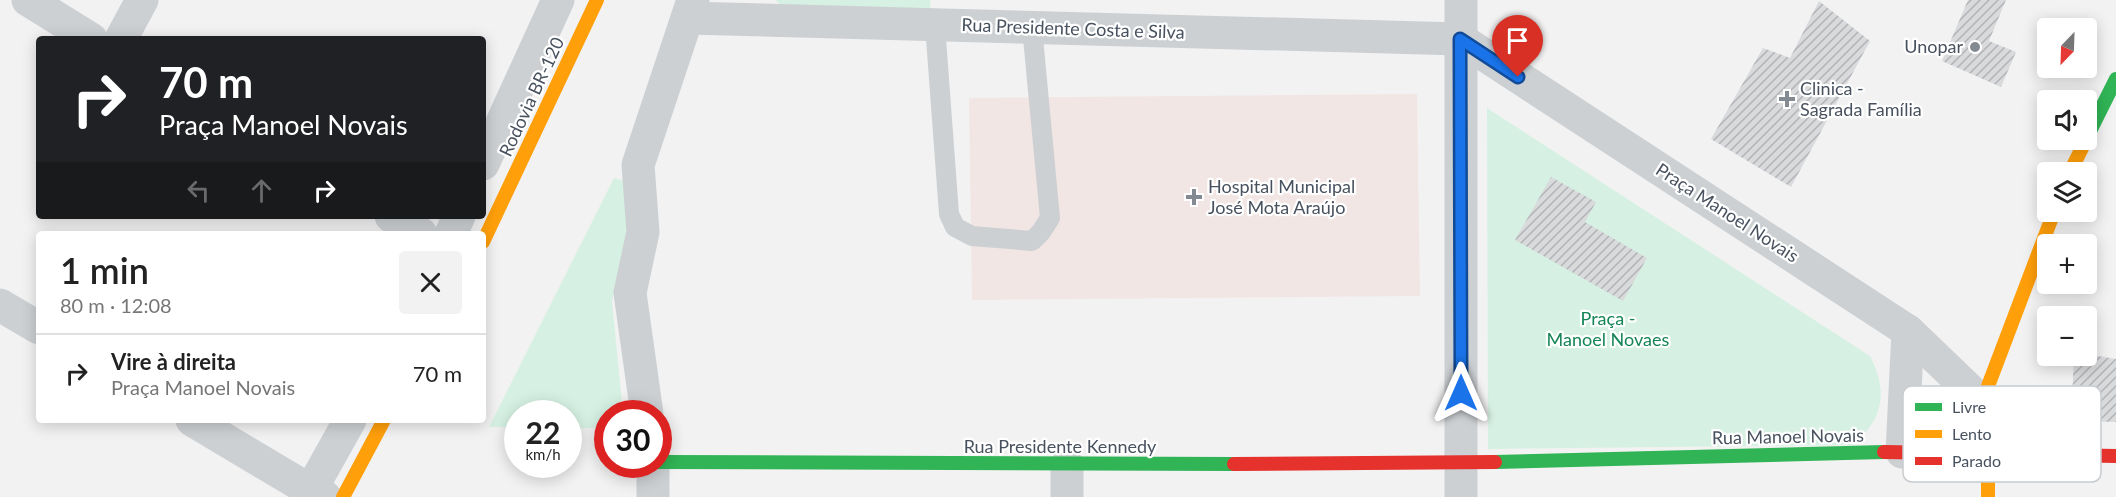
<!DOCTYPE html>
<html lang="pt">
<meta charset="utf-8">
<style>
body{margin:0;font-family:Lato,sans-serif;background:#f2f2f2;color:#222;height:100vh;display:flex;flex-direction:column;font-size:22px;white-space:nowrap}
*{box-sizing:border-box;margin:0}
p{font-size:20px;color:#767676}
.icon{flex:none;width:33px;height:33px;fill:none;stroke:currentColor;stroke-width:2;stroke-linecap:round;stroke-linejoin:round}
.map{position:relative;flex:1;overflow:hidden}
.drawer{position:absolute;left:36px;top:231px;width:450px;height:192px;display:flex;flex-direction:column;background:#fff;border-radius:6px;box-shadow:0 3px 15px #0003}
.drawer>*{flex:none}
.top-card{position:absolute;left:36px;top:36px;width:450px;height:183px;border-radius:6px;box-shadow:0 3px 15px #0003;background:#202124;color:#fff;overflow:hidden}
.needle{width:39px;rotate:203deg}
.controls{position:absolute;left:2037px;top:18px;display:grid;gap:12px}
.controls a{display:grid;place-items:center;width:60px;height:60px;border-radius:6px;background:#fff;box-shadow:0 3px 15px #0003;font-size:30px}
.speed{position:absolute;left:504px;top:400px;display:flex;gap:12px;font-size:30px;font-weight:700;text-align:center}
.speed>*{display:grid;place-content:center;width:78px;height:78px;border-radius:50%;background:#fff;box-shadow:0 3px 15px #0003;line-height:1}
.speed small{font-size:15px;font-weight:400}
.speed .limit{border:9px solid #d22;background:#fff;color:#111}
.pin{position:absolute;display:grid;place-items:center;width:51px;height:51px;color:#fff;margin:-62px -26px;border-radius:50% 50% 50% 0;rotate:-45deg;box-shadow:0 0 6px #0007}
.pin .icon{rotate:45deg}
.me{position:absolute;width:66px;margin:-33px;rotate:0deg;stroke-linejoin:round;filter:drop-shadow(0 0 4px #0008)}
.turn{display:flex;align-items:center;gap:21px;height:126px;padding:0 24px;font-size:27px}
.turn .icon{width:78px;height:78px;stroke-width:2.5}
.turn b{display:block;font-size:42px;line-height:51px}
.lanes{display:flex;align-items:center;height:57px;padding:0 24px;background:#0003;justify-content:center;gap:30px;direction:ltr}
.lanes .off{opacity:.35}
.round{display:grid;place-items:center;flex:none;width:63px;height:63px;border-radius:6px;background:#f2f2f2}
.headline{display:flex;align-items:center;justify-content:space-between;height:102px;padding:0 24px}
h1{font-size:36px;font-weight:600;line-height:45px}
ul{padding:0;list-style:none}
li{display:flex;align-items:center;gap:18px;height:78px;padding:0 24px;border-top:2px solid #e0e0e0}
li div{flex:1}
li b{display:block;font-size:22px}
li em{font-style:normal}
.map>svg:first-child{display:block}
.medical{fill:#f1e6e3}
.green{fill:#d6f1e3}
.building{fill:url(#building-hatch)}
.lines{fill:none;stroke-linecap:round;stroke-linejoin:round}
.lane{stroke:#cdd0d3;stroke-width:20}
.street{stroke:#cdd0d3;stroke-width:33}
.fast{stroke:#30b455;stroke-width:14}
.slow{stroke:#ff9f0a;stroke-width:14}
.jam{stroke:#e5322d;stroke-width:14}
.route-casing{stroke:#114b97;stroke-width:15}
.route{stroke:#1a73e8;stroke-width:10}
.poi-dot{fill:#848a92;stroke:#fff;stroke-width:2}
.labels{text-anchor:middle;stroke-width:4.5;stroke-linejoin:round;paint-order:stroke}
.street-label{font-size:18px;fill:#48525f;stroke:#fff}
.poi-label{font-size:18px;fill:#48525f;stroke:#fff;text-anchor:start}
.park-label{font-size:18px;fill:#148556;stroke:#fff}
.key{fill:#fff;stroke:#c8cbcf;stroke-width:1.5}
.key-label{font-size:16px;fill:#48525f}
</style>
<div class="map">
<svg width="2116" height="497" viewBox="0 0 2116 497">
<defs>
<pattern id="building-hatch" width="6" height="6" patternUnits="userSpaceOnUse" patternTransform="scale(1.5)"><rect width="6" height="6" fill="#d9dadc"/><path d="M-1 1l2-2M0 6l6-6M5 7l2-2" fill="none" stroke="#b2b3b6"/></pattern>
</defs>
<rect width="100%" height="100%" fill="#f2f2f2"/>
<path class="medical" d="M1417,94L1420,296L972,300L969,98Z"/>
<g class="green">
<path d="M776,0H930L931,16L779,4Z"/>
<path d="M1487,108L1870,356C1888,392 1884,417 1854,445L1488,449Z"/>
<path d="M614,178L638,185L612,301L623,414H608L607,428H569L568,414H518L517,427H489Z"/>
</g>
<g class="building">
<path d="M1968,0H2006L1989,41L2016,52L2001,87L1942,61Z"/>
<path d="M1819,1L1870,41L1791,187L1711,139L1763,48L1790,58Z"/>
<path d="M1551,177L1596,202L1585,222L1647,258L1623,301L1515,240Z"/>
<path d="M2086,354L2116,359V422L2071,421L2074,356H2086Z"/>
</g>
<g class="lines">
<path class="lane" d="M935,25L949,214L955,227L972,236L1032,241L1041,232L1050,218L1032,27"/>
<g class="street">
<path d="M28,0L91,39"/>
<path d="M1461,0V497"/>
<path d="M687,18L1460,39L1908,331L1982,402"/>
<path d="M121,39L142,0"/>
<path d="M483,164L558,0"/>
<path d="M391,216L421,234"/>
<path d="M451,234L459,216"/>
<path d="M0,305L39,328"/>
<path d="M647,414L630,293L643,232L638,165L693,0"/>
<path d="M192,420L311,491L325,497"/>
<path d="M1902,452L1908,331"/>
<path d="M307,497L350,420"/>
<path d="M653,497V465"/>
<path d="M1067,497V465"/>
</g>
<g class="fast">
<path d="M2086,139L2116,79"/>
<path d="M658,462L1234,464"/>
<path d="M1495,462L1884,452"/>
</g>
<g class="slow">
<path d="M2070,172L2086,140"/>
<path d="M483,242L597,0"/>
<path d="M343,497L384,420"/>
<path d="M1988,497V454L1982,402L2054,212"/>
</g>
<g class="jam">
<path d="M1884,452L2116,456"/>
<path d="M1234,464L1495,462"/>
</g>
</g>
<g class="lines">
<g class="route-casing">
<path id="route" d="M1461,393L1460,39L1518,77"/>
</g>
<use href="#route" class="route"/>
</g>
<g class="poi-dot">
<circle cx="1975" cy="47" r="6"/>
<path d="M1784 90h6v6h6v6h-6v6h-6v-6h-6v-6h6z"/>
<path d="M1191 188h6v6h6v6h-6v6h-6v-6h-6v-6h6z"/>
</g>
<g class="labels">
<g class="street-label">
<text transform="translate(1073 29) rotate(2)" y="6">Rua Presidente Costa e Silva</text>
<text transform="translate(532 97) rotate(-65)" y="6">Rodovia BR-120</text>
<text transform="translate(1727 213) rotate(33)" y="6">Praça Manoel Novais</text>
<text transform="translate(1788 437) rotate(-1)" y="6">Rua Manoel Novais</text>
<text x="1060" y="453">Rua Presidente Kennedy</text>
</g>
<g class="poi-label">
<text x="1963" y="53" text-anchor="end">Unopar</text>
<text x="1800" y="95">Clinica -<tspan x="1800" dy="21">Sagrada Família</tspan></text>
<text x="1208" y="193">Hospital Municipal<tspan x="1208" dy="21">José Mota Araújo</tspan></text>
</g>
<g class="park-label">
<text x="1608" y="325">Praça -<tspan x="1608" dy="21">Manoel Novaes</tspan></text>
</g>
</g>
<rect x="1903" y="386" width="198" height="96" rx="9" class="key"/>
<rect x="1915" y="403" width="27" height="8" fill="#30b455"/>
<rect x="1915" y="430" width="27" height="8" fill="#ff9f0a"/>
<rect x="1915" y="457" width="27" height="8" fill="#e5322d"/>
<g class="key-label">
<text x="1952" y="413">Livre</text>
<text x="1952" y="440">Lento</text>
<text x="1952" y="467">Parado</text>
</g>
</svg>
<div class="controls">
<a><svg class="needle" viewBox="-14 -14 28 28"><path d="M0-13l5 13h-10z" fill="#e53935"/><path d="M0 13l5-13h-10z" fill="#767676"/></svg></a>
<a><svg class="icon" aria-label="sound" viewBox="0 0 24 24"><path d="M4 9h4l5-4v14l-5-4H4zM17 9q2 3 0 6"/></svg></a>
<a><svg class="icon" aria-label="layers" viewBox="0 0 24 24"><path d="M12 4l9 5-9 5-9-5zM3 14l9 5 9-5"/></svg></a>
<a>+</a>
<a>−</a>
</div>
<div class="speed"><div>22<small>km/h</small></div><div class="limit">30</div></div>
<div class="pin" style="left:1518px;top:77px;background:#d93025"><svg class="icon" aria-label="arrive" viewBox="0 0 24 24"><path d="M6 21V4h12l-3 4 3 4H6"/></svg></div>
<svg class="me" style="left:1461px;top:393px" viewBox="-20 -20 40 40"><path d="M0-17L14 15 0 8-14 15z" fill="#1a73e8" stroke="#fff" stroke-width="4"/></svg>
<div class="top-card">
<div class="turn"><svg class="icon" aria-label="right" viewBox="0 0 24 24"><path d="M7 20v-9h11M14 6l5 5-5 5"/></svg><div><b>70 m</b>Praça Manoel Novais</div></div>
<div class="lanes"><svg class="icon off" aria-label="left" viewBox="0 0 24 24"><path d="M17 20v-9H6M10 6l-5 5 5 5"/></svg><svg class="icon off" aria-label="ahead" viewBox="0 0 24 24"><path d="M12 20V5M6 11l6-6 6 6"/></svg><svg class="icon" aria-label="right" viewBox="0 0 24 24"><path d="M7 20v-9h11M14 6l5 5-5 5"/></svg></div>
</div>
<section class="drawer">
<div class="headline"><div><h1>1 min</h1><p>80 m · 12:08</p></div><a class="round"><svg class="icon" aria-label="close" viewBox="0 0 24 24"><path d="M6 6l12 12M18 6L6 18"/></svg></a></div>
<ul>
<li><svg class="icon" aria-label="right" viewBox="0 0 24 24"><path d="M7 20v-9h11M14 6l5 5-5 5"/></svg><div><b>Vire à direita</b><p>Praça Manoel Novais</p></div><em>70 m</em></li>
</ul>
</section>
</div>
